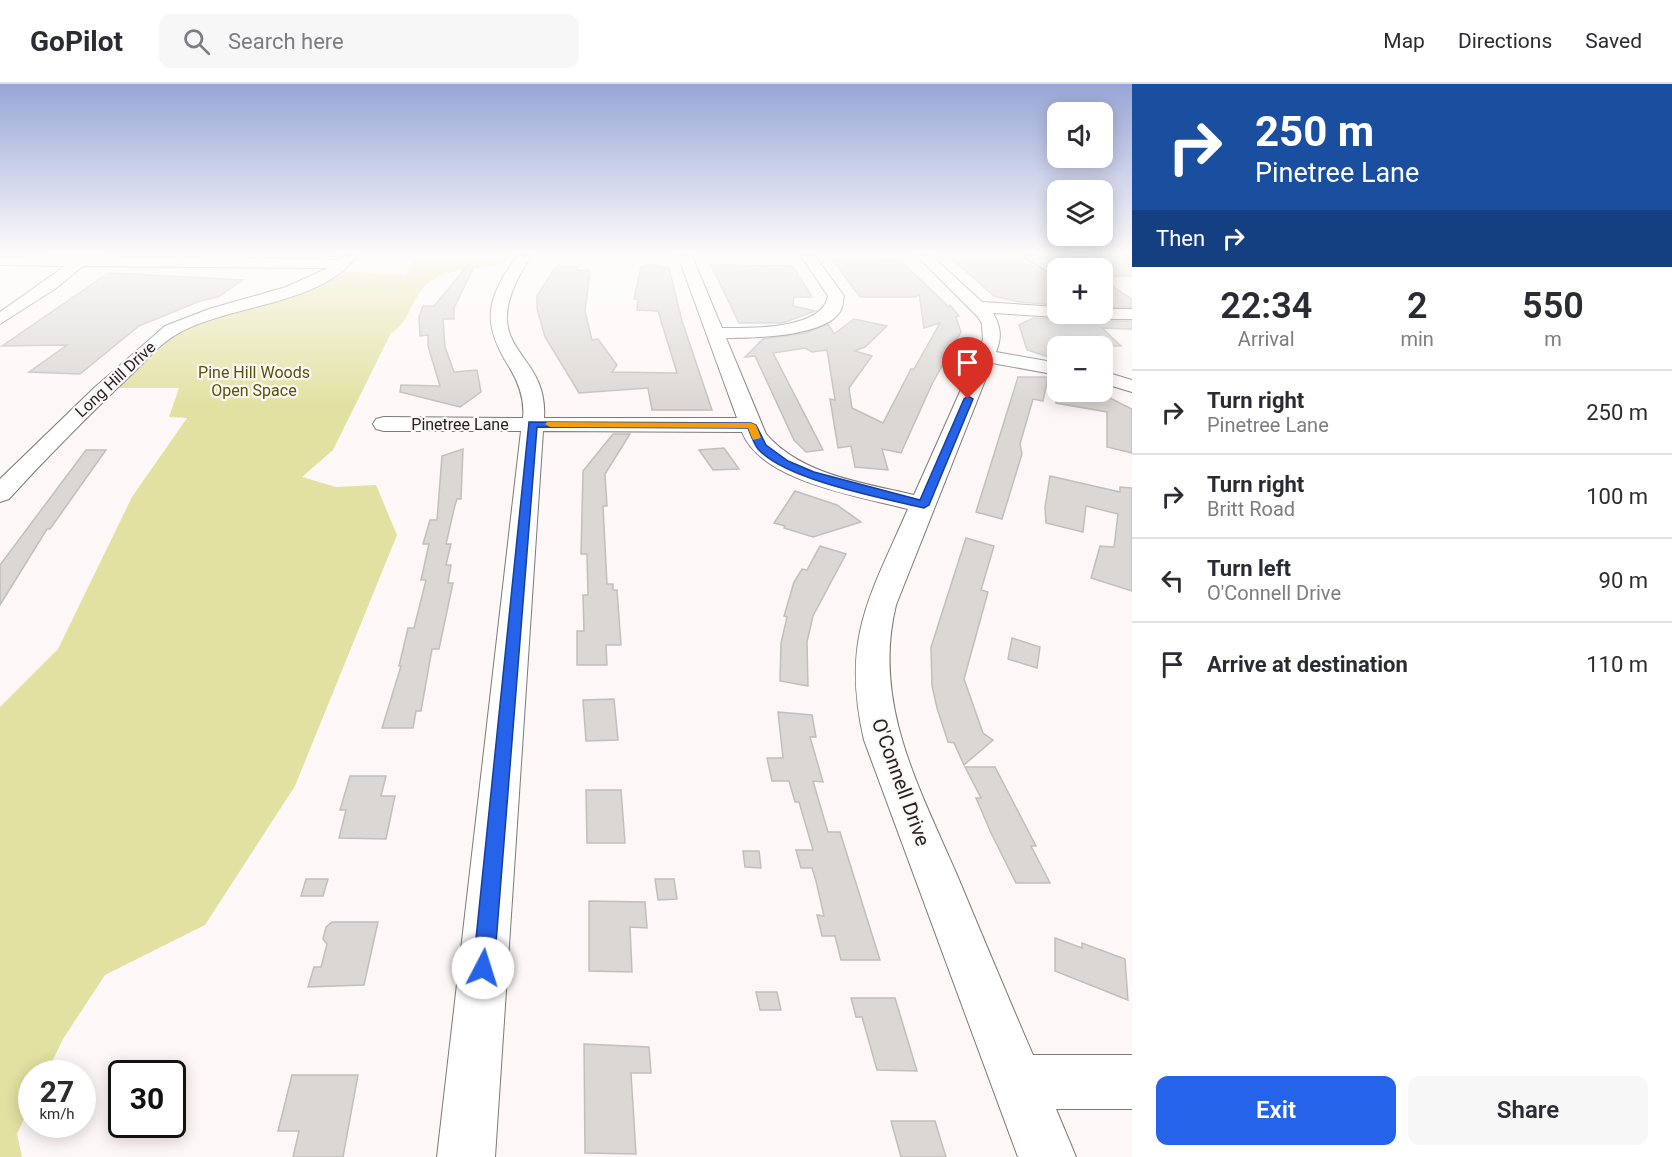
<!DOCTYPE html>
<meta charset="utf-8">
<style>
body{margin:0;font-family:Roboto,sans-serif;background:#f7f7f7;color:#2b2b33;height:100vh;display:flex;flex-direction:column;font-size:22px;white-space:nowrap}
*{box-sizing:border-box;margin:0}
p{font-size:20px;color:#7c7c81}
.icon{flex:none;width:33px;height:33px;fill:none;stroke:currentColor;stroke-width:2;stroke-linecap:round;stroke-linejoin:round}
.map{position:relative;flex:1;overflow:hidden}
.details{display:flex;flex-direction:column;background:#fff;width:540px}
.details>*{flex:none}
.banner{background:#1a4fa0;color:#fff;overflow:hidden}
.buttons{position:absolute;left:1047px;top:18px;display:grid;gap:12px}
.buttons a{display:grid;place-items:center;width:66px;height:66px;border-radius:12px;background:#fff;box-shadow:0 3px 15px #0003;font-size:30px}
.speed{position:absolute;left:18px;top:976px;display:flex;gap:12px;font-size:30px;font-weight:700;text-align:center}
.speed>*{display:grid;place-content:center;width:78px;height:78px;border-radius:50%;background:#fff;box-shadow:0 3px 15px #0003;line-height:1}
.speed small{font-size:15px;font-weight:400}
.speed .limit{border:3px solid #111;border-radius:9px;background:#fff;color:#111}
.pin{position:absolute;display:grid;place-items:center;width:51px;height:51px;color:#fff;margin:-62px -26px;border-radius:50% 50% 50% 0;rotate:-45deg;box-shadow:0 0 6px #0007}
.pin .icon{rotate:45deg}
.me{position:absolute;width:66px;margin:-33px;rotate:5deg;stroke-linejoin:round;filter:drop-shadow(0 0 4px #0008)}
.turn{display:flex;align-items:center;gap:21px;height:126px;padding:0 24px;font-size:27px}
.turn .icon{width:78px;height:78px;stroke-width:2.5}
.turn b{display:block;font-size:42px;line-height:51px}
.then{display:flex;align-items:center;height:57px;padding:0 24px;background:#0003;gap:12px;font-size:22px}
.eta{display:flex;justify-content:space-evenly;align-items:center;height:102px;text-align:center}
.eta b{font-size:36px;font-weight:600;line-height:42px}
.primary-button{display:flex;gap:12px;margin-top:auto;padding:12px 24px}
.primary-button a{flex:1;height:69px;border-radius:12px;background:#2563eb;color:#fff;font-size:24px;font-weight:600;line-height:69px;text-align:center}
.primary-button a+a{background:#f7f7f7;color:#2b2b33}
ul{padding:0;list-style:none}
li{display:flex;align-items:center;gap:18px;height:84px;padding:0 24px;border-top:2px solid #e1e1e2}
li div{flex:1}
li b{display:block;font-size:22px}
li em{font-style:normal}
header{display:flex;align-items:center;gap:36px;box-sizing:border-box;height:84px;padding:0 30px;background:#fff;border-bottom:2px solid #e1e1e2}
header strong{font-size:28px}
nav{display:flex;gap:33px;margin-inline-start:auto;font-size:21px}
.search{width:420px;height:54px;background:#f7f7f7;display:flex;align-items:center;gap:15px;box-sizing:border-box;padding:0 21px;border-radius:12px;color:#7c7c81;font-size:22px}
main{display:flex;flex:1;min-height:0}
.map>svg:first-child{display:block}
.green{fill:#e2e1a2}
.building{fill:#dad7d4;stroke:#c1bfbb;stroke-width:1.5}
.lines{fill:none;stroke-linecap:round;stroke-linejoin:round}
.minor-casing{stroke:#7d7978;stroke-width:2}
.minor{fill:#fff;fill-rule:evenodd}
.route{fill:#2563eb;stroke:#184099;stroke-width:1.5}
.slow{fill:#f59e0b}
.labels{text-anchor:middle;stroke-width:4.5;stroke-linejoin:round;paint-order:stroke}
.far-park-label{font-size:16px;fill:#565306;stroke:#fdf8f7}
.far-street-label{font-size:16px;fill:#252323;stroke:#fdf8f7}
.street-label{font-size:20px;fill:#252323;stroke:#fdf8f7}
</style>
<header>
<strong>GoPilot</strong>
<div class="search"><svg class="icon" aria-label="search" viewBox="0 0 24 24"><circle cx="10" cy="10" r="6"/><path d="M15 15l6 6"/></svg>Search here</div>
<nav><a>Map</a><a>Directions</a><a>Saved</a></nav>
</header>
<main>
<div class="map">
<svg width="1132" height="1073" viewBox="0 0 1132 1073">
<rect width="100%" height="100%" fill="#fdf8f7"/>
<path class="green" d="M417,172H505L506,175L502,180C479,185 444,184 426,201C411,215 410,238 391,249L333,366L302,393L336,403L376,401L397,451L295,702L205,841L105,891L63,955L46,990H32L31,1020L17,1050L22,1073H0V623L58,565L132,413L187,334L169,333L179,304H118L169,256L192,241L316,201L345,187L406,191Z"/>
<g class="building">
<path d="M949,172H1022L1058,196V221L1019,218L994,212Z"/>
<path d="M1044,172L1132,173V192H1102V184H1062Z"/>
<path d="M832,175L900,176L949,223L950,221L959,232L956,233L961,248L932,300L901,369L882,365L888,386L855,383L851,362L838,364L830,315L835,316L827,266L812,268L805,264L773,269L823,366L806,368L794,356L755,272L745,273L763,255L806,249L828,240L834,250L854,235L887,242L865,263L855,267L872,272L849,304L852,324L883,339L911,285H914L940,239L924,244L919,210L916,213H860Z"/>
<path d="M469,180L474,183L454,224V235H443L445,263L454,288L477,286L481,308L460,323L400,308L401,301L440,302L428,262V251L420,252L419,233L423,222H434Z"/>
<path d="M653,180L669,184L682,237L712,326H652L648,304L579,309L545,253L537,225V212L556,182L578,183L576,186L590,187L585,227L592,256L598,255L617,281L612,288L677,289L658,227L637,226L638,215H634L641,183Z"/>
<path d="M711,181L793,182L812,213H794L793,222L815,227L783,239H739Z"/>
<path d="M112,189L243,196L218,213L200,217L139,242L80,290L29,288L67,261L2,262L107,190Z"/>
<path d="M1102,196L1132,215V223H1102Z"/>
<path d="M1067,230H1078L1088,237H1132V245L1102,244L1121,262H1058V276L1027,266L1019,241L1033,234L1058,235Z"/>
<path d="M1018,293H1048L1043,317L1033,315L1020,360L1022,370L1002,435L976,428Z"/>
<path d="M1100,309L1132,325V369L1107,363V328L1056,319V317Z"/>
<path d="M613,350H630L605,390L607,422H603L607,500H613V506H617L621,561H606L607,581H577V547H584L583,511H588L587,470H581L583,387Z"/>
<path d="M724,364L739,385L713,386L699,366Z"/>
<path d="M463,365L461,415H457L455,421L446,460H451L446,481H451L448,499H453L439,565H432L421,627H416L413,644H382L401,582H399L408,544H414L426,496H421L429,460H423L430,436H437L442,372Z"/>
<path d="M86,366H106L50,445H47L0,521V481Z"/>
<path d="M1050,392L1120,408V403L1132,404V507L1091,494L1100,462L1114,463L1118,430L1086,422L1083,448L1046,439L1045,423Z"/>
<path d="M795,407L837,421L861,438L813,453L784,444L785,442L774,439Z"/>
<path d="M966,454L994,462L981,506L988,508L964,595L983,649L993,656L964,681L954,659L948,658L937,624L932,602L931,563Z"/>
<path d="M820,462L846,470L813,532L807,558L808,602L780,597L781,559L787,533L784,532L794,498L802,485L807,486Z"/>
<path d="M1012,554L1040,563L1037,584L1008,575Z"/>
<path d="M614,615L618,656L586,657L583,616Z"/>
<path d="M778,628L812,631L816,653H810L823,698L813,697L828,748H840L880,876H841L835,852H822L817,831L824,832L816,797L812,784H801L796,766H813L799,718H795L789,697H772L767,674H783Z"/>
<path d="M965,683H995L1036,762H1031L1050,799H1016L991,749L976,714H981Z"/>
<path d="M350,692H386L381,712H395L386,755L339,754L346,726H340Z"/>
<path d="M586,706H621L625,759H587Z"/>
<path d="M743,767H759L761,784L745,783Z"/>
<path d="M306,795H328L323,812H301Z"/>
<path d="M655,795H674L677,815L658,816Z"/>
<path d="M589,817L645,818L647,844L630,843L632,888L589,887Z"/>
<path d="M332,838H378L364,901L308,903L314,883H321L327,860L323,855L326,843Z"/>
<path d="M1055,854L1082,864V859L1125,875L1128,916L1055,887Z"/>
<path d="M756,908H777L781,926H760Z"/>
<path d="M851,914H895L917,987L877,986L862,933H856Z"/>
<path d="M584,960L649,963L651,989H631L636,1070L585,1069Z"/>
<path d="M292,991H358L343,1073H293L299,1047H278Z"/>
<path d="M891,1037H935L946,1073H901Z"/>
</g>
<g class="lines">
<g class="minor-casing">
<g id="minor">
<path d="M78,172L338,176L342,172H357C319,222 231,220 179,249C160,259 146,277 131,291C89,331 48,372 9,415L0,418V395L94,304L165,242L209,225L286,203L328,184L83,182L55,205L0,240V228L65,182L0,181V173Z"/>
<path d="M517,172H531C468,269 549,261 544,334H737L678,172H692L722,244C750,244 822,246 828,212L801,172H815L844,212C843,216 843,222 841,226C827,253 753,254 726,254L766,350C801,391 864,399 914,411L983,256L982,240L978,233L917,172H932L982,218L1058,223V230H1065L1058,233L993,229C1001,243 1002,253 996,268L1058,279V291L992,279L896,521C872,619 919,703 957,791C982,851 1007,911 1033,971H1132V1025H1056L1076,1073H1018L864,656C841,555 869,514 908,425C862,413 761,398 742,348L543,347L495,1073H437L521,347H384L376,345L373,340L376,335L384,333L523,334C525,314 518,297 508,281C480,236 488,213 517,172Z"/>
<path d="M1024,172H1040L1060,184L1058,194Z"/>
<path d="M1102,225H1132V235H1088L1080,230H1102Z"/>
<path d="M1102,287L1132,296V308L1102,299Z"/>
</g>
</g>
<use href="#minor" class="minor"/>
</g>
<linearGradient id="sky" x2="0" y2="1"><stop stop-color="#98a6d7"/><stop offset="0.53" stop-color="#fefcfb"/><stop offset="1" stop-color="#fefcfb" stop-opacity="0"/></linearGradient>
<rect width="1132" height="322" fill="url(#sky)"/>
<path class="route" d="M968,312L973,315L929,421L924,424C882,414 786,396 758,365C754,360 751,351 748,344L537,343L494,884L491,891L483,894L476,891L473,884L529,338L751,339L756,341L766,361L788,377L814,388L920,416L964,315Z"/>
<path class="slow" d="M547,338L751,339L756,341L761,354L753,356L748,344L550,343L545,340Z"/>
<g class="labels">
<g class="far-park-label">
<text x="254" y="294">Pine Hill Woods<tspan x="254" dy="18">Open Space</tspan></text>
</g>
<g class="far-street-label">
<text transform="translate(115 295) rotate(-43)" y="6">Long Hill Drive</text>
<text x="460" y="346">Pinetree Lane</text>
</g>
<g class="street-label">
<text transform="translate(901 698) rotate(70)" y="7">O'Connell Drive</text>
</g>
</g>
</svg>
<div class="buttons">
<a><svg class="icon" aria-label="sound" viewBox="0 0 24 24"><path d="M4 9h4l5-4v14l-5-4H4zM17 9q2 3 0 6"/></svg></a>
<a><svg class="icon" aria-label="layers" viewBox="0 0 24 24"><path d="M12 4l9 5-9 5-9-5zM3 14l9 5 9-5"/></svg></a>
<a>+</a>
<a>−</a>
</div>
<div class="speed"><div>27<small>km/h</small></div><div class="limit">30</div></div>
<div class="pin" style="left:968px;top:315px;background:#d93025"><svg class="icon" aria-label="arrive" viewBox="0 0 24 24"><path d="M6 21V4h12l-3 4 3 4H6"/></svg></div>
<svg class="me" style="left:483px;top:884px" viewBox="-20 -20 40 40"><circle r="19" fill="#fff"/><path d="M0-13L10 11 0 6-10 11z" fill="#2563eb"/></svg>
</div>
<section class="details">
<div class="banner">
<div class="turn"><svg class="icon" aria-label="right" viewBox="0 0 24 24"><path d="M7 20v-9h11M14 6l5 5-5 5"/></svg><div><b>250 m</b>Pinetree Lane</div></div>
<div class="then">Then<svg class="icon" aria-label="right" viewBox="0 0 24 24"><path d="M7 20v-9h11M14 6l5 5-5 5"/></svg></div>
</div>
<div class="eta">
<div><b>22:34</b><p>Arrival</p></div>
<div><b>2</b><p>min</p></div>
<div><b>550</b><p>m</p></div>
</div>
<ul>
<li><svg class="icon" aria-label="right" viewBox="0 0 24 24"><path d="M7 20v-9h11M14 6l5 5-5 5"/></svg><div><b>Turn right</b><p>Pinetree Lane</p></div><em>250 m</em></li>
<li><svg class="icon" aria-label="right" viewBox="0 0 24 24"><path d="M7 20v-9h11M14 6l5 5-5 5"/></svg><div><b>Turn right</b><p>Britt Road</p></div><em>100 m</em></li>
<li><svg class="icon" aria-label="left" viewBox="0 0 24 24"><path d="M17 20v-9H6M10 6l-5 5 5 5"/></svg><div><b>Turn left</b><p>O'Connell Drive</p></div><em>90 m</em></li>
<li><svg class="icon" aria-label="arrive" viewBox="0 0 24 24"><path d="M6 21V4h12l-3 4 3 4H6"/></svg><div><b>Arrive at destination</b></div><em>110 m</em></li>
</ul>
<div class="primary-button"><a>Exit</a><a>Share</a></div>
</section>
</main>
